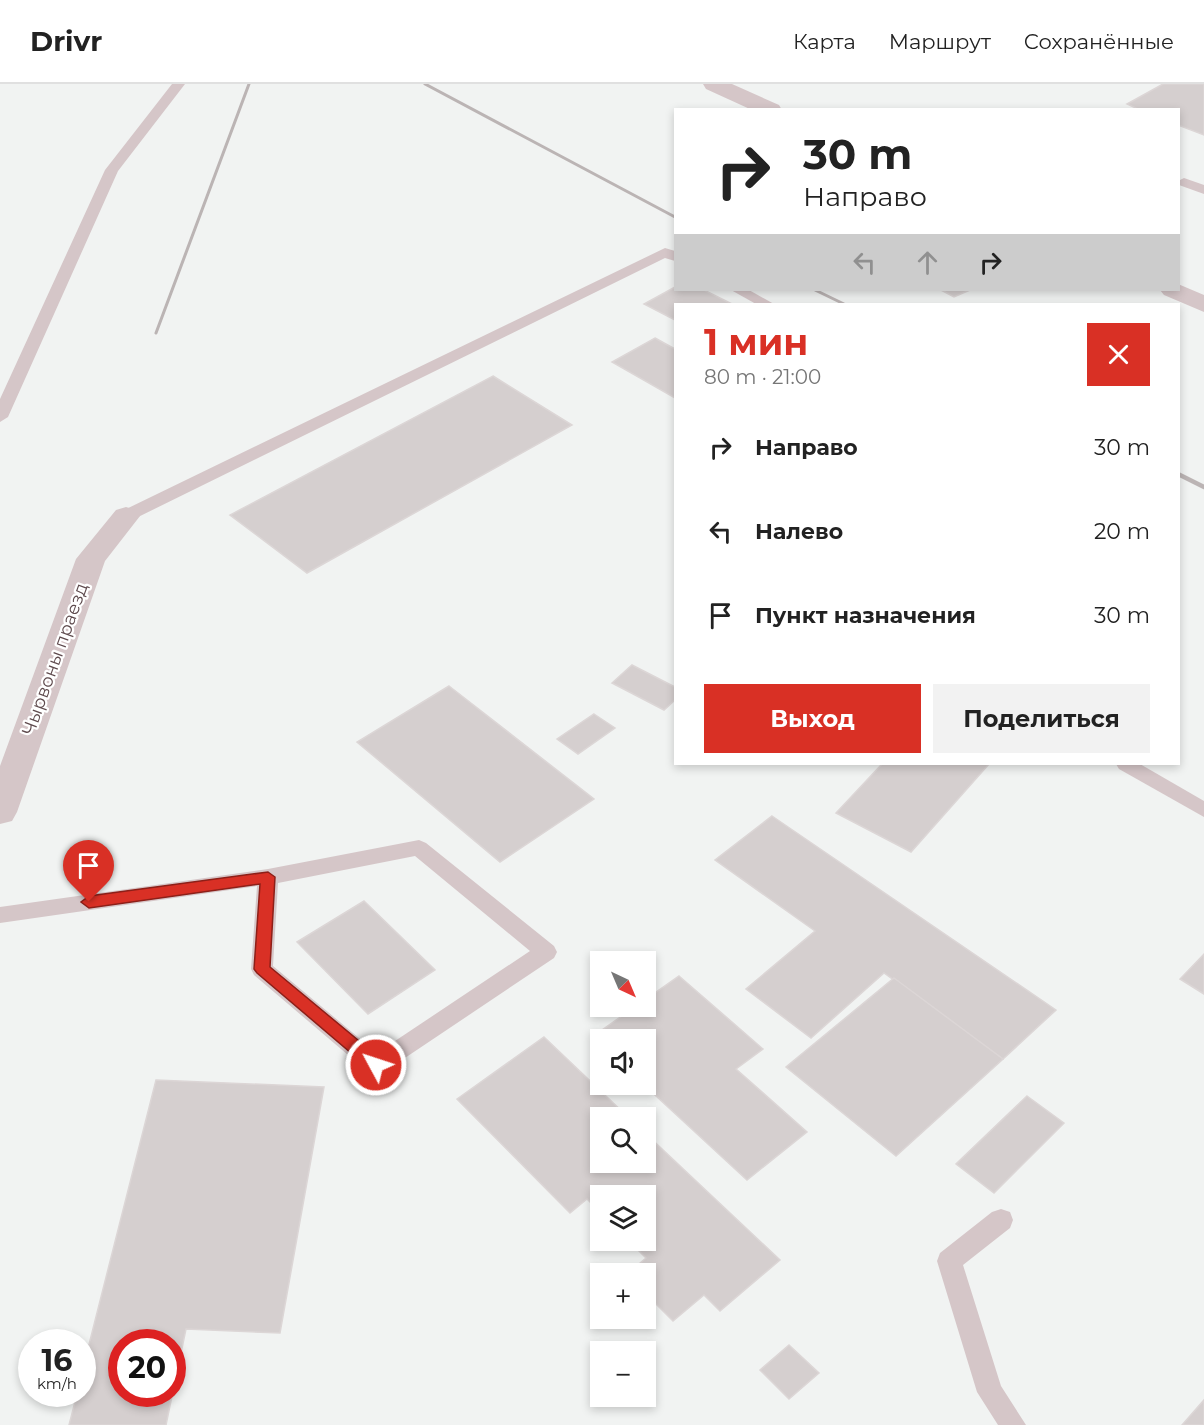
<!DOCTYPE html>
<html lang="ru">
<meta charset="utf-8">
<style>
body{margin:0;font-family:Montserrat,sans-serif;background:#f2f2f2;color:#222;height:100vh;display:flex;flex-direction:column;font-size:22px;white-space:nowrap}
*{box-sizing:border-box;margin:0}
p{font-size:20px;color:#767676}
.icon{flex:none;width:33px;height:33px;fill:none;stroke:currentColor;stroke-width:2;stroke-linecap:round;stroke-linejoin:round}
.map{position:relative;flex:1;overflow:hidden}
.sheet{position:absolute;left:674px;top:219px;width:506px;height:462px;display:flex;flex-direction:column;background:#fff;border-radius:0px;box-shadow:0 3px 9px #0003}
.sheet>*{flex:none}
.top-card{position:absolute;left:674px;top:24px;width:506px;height:183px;border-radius:0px;box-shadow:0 3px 9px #0003;background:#fff;color:#222;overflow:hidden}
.needle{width:39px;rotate:136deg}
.controls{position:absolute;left:590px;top:867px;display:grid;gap:12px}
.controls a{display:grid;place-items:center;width:66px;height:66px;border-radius:0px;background:#fff;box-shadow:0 3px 9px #0003;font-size:30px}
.speed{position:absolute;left:18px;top:1245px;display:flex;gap:12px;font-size:30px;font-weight:700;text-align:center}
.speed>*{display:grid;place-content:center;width:78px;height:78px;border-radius:50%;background:#fff;box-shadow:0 3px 9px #0003;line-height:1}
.speed small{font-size:15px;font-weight:400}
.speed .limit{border:9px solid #d22;background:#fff;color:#111}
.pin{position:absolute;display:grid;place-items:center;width:51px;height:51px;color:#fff;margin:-62px -26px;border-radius:50% 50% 50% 0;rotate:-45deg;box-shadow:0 0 6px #0007}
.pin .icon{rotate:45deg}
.me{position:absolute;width:66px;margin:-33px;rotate:310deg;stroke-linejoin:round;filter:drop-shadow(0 0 4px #0008)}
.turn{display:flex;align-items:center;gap:21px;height:126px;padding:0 30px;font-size:27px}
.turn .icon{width:78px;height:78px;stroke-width:2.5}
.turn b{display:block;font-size:42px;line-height:51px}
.lanes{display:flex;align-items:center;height:57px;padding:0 30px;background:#0003;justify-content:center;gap:30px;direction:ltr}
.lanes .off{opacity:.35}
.round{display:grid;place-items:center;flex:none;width:63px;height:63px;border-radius:0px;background:#f2f2f2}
.head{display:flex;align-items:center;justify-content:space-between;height:102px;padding:0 30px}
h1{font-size:36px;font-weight:700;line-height:45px;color:#d93025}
.cta{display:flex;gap:12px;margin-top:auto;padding:12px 30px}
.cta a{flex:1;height:69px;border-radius:0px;background:#d93025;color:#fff;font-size:24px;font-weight:700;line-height:69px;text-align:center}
.cta a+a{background:#f2f2f2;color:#222}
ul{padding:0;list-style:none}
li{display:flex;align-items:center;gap:18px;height:84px;padding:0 30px}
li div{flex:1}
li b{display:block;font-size:22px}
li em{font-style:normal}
header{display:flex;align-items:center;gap:36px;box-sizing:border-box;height:84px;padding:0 30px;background:#fff;border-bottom:2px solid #e0e0e0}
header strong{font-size:28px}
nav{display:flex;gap:33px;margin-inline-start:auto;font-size:21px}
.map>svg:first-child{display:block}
.building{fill:#d5cfcf;stroke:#dcd6d6;stroke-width:1.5;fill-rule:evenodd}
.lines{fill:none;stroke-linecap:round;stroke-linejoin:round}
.lane{fill:#d5c6c8;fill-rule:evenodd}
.street{fill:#d5c6c8;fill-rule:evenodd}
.rail-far1{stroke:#bbb4b4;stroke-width:3}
.rail{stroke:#bbb4b4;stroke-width:4.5}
.route{fill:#d93025;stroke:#8d1f18;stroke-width:1.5}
.labels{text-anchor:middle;stroke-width:4.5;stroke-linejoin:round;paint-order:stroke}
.street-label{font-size:18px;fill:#5e4a4d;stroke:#fff}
</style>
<header>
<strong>Drivr</strong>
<nav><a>Карта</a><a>Маршрут</a><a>Сохранённые</a></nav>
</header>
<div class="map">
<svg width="1204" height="1341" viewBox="0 0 1204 1341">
<rect width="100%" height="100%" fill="#f1f3f2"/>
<g class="building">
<path d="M1163,0H1204V51L1178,41V26H1140L1127,20Z"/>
<path d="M675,203V206H704L732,220H675V236L644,220Z"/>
<path d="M941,206H970L954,213Z"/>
<path d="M655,254L675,265V314L612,278Z"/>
<path d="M493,292L572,341L307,489L230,431Z"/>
<path d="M632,581L675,603V616L664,626L612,599Z"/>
<path d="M449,602L594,715L500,778L357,658Z"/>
<path d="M594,630L615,644L578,670L557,655Z"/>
<path d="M882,680H989L911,768L836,729Z"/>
<path d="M772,732L1056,926L1003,975L884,889L811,954L746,905L815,847L715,776Z"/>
<path d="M364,817L435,886L368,930L297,858Z"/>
<path d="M1204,870V910L1180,895Z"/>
<path d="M679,892L763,965L736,985L807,1048L747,1096L643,1000L645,956H600V960L592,953L636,922H645V916Z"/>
<path d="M894,894L1003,975L896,1072L786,983Z"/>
<path d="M544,953L629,1034H600V1078H645V1049L780,1176L720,1227L704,1211L673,1237L645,1209V1190H627L646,1174L628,1156H645V1112H600V1128L587,1115L570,1129L457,1015Z"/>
<path d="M156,996L324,1003L280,1249L186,1245L166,1341H69L77,1310H82V1288ZM122,1258H172V1310H122Z"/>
<path d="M1027,1012L1064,1039L994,1109L956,1080Z"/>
<path d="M789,1261L819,1289L789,1315L760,1286Z"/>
<path d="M1204,1316V1341H1182Z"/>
</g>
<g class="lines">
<g class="lane">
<path d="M172,0H185L118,87L8,333L0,338V315L105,86Z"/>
<path d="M1184,94L1204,101V110L1179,101L1178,97Z"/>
<path d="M665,164L675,167V177L665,174L132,436L126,437L117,432L120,428Z"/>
<path d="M731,206H749L774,220H756Z"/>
<path d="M1116,680H1140L1204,717V733L1119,685Z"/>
<path d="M419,756L426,759L554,862L557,868L554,874L384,988L376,990L368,988L254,891L251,885L257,802L0,839V823L268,785ZM415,772L530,867L377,969L273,882L278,799Z"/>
<path d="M1001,1125L1010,1128L1013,1136L1010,1144L963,1181L1001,1302L1026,1341H998L977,1308L937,1177L940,1169L992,1128Z"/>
</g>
<g class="street">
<path d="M703,0H732L779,21L782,26H752L706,5Z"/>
<path d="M1178,200L1204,211V228L1164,211L1160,206H1178Z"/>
<path d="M126,423L136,426L140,432L105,477L17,728L12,737L0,740V682L76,475L116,426Z"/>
</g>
<g class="rail-far1">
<path d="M425,0L675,133"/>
<path d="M815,206L844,220"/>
<path d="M156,249L249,0"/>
</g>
<path class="rail" d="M1178,390L1204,403"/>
</g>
<path class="route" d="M268,788L275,793L270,883L382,976L384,981L382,986H371L257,889L254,885L260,800L89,824L81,818L89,812Z"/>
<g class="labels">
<g class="street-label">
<text transform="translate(55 575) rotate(-70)" y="6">Чырвоны праезд</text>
</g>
</g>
</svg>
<div class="controls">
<a><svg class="needle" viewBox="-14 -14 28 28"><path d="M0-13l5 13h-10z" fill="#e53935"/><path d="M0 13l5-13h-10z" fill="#767676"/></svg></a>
<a><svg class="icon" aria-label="sound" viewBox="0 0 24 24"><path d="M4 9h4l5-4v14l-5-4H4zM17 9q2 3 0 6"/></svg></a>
<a><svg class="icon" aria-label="search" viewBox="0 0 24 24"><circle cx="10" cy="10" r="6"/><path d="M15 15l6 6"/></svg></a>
<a><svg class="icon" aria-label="layers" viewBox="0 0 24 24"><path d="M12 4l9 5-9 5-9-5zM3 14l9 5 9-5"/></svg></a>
<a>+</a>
<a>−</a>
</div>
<div class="speed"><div>16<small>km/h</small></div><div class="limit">20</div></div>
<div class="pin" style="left:89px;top:818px;background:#d93025"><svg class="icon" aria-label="arrive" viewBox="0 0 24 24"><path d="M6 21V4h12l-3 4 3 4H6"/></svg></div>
<svg class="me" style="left:376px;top:981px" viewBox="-20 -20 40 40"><circle r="17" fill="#d93025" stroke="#fff" stroke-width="3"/><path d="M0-11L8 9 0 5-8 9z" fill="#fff"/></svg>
<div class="top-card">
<div class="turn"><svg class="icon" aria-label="right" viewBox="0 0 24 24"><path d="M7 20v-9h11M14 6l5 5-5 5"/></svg><div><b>30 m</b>Направо</div></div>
<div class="lanes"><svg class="icon off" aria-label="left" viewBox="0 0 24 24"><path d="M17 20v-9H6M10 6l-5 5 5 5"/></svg><svg class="icon off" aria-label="ahead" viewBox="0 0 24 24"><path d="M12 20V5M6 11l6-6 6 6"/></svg><svg class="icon" aria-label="right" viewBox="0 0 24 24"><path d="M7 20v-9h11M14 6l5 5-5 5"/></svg></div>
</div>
<section class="sheet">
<div class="head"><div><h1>1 мин</h1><p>80 m · 21:00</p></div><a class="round" style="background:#d93025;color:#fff"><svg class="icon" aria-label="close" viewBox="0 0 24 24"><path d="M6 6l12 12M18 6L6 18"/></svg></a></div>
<ul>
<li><svg class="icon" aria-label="right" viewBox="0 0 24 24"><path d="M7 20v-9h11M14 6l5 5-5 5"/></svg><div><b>Направо</b></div><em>30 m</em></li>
<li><svg class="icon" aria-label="left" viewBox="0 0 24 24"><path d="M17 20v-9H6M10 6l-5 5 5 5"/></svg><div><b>Налево</b></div><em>20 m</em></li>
<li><svg class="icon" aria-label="arrive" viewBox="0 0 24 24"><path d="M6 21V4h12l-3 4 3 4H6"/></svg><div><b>Пункт назначения</b></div><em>30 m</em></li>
</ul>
<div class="cta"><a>Выход</a><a>Поделиться</a></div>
</section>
</div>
